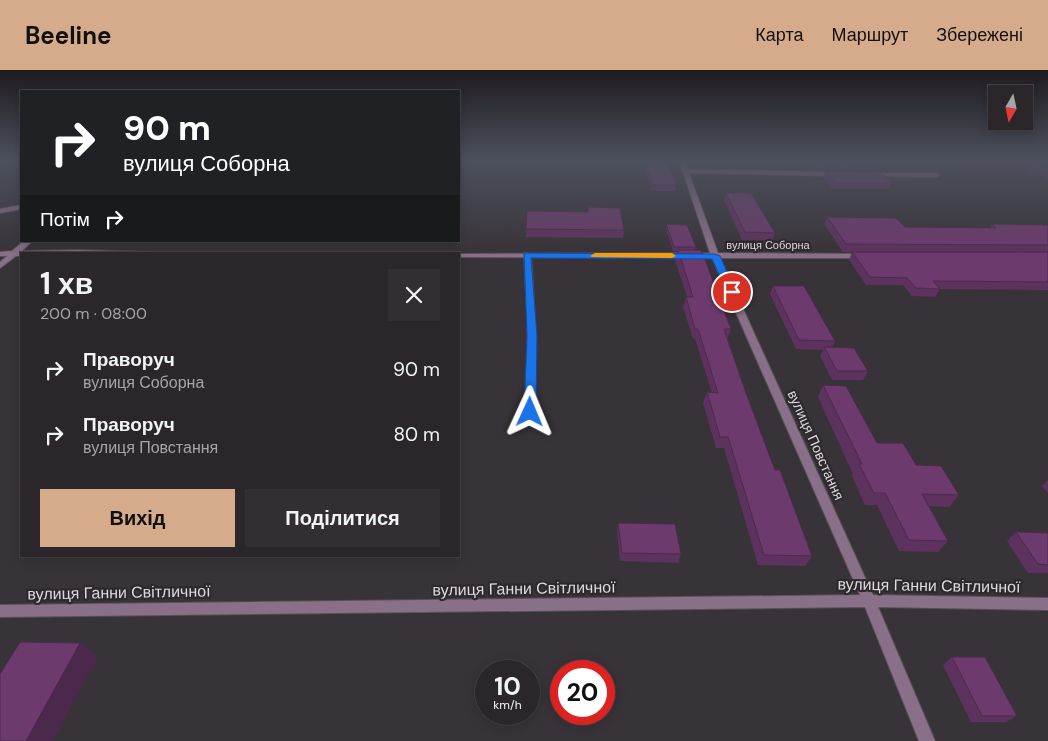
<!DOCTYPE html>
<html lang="uk">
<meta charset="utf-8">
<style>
body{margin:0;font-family:"DM Sans",sans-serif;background:#322e32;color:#f1f3f6;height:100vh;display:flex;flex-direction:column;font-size:19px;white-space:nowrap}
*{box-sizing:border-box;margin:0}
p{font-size:16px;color:#a5a5a8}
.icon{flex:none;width:28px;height:28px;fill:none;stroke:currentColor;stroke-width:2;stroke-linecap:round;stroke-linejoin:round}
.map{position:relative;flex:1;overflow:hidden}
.panel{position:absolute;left:20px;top:182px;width:440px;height:305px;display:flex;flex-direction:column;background:#2a262a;border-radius:0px;box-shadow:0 2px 12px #0003,0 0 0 1px #464347}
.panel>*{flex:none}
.guide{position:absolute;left:20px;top:20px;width:440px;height:152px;border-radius:0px;box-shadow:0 2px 12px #0003,0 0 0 1px #464347;background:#202124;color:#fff;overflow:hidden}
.needle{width:32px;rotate:189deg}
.controls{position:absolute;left:988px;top:15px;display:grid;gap:10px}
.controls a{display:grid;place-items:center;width:45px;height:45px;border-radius:0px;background:#2a262a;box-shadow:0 2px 12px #0003,0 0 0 1px #464347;font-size:25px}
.speed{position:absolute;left:475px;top:590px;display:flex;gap:10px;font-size:25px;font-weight:700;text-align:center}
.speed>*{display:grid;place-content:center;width:65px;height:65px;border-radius:50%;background:#2a262a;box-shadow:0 2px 12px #0003,0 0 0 1px #464347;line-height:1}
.speed small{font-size:12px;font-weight:400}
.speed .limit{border:8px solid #d22;background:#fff;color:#111}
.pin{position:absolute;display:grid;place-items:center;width:42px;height:42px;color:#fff;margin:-21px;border:2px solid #fff;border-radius:50%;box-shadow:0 1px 5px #0007}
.me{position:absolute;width:55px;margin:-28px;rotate:1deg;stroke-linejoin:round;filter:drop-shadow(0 0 4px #0008)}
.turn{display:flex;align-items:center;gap:18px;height:105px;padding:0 20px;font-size:22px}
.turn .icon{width:65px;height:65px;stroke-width:2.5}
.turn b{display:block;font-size:35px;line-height:42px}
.then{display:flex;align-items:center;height:48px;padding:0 20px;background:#0003;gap:10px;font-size:19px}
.round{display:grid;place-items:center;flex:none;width:52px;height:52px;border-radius:0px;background:#322e32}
.headline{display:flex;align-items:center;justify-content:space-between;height:85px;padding:0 20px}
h1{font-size:30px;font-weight:700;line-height:38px}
.cta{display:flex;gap:10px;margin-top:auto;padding:10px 20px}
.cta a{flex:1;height:58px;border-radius:0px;background:#d6ab8b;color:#111;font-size:20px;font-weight:700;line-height:58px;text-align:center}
.cta a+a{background:#322e32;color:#f1f3f6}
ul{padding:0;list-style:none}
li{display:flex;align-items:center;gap:15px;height:65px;padding:0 20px}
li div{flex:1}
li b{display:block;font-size:19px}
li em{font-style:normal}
header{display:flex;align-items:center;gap:30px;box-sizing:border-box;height:70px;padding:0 25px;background:#d6ab8b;color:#111}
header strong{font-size:24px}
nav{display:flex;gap:28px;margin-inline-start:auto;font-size:18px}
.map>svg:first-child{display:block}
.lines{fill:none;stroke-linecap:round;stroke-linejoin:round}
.lane-casing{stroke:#565156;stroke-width:2}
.street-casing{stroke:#565156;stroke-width:2}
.lane{fill:#897088;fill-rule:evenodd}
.street{fill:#897088;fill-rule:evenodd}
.wall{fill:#5e325e}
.shaded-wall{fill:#4c294c}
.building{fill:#6d3a6d;stroke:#4c294c}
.route{fill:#1a73e8;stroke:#114b97}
.slow{fill:#f59e0b}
.labels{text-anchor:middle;stroke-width:4.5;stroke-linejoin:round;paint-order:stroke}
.far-street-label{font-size:11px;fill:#dddadd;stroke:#2e292e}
.street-label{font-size:14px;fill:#dddadd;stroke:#2e292e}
.near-street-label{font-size:16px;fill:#dddadd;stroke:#2e292e}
</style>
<header>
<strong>Beeline</strong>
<nav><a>Карта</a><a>Маршрут</a><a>Збережені</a></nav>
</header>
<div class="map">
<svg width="1048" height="671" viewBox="0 0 1048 671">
<rect width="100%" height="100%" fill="#383338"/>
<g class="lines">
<g class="lane-casing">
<path id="lane" d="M524,183H527L531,185L536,266L535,342L530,346L525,342L528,266Z"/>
</g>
<g class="street-casing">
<g id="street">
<path d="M679,90H685L688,99L836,102L839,104L836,106L689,103L718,183L865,184L869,186L865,188H720L873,525L1048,528V540L878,537L935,671H919L865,537L0,547V535L860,525L712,188L459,187V184H456L710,183Z"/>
<path d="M869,103H937L940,105L937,107L871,106L869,105Z"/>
<path d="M21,135V139L0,143V139Z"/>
<path d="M24,171H32L22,181L78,180L151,182L155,184H21V186H16L0,198V192L7,186H0V182L12,181Z"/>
</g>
</g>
<use href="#lane" class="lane"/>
<use href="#street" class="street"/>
</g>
<g class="wall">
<path d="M642,90H667L676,115L675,121H651Z"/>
<path d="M809,90H870L873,94L871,100L816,99Z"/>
<path d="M954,90H1048V110L1036,102H1032L1025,96H961Z"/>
<path d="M825,101L891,113L888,119H832L823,107Z"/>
<path d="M726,123L775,163L773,170H742L724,130Z"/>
<path d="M588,137L624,160L623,168L526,167V159L588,142Z"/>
<path d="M827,147L905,157L990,158L992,154L1048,155V220L940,219L935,227L912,226L903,215H866L849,190L852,182H979H843L824,154Z"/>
<path d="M666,154L696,177L695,180L731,259L727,269L746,323L775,400L812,486L805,496L758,495L724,378H716L703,333L707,322L712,323L695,269H693L683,237L686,227H687L675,190L677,181H673L666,159Z"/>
<path d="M773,216L835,271L832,277L868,301L863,310H832L820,286L823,280L796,279L770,224Z"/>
<path d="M823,315L877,373L916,395L959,425L949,437L929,436L948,471L938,482L899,481L877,435H865L852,406L853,404L818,327Z"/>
<path d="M1048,410V423L1042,416Z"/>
<path d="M618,453L681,484L678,493L620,491L617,462Z"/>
<path d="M1016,462L1048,463V503H1028L1007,471Z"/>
<path d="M952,587L1017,646L1006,652H971L943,595Z"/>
</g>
<path class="shaded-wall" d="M80,573L98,587L53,671H26Z"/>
<g class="building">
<path d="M645,90H667L676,115H652Z"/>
<path d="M816,90H870L873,94L819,93Z"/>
<path d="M1033,90H1048V98L1041,93H1037Z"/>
<path d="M825,101L881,102L891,113H835Z"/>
<path d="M726,123H751L775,163L745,162Z"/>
<path d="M588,137L620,138L624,160L526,159L527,141L588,142Z"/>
<path d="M827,147L896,148L905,157L996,158L992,154L1048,155V175L846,174Z"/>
<path d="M666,154L687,155L696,177H674Z"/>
<path d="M678,180H700L703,184L731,259H724L746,323L775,400H780L812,486L764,485L728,367H720L707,322L718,323L698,259H695L686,227H693Z"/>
<path d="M852,182H1048V212L933,211L940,219L916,218L907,208L870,207Z"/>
<path d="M773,216H804L835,271L799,270Z"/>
<path d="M824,277L854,278L868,301H837Z"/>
<path d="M823,315L846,316L877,373H903L916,395L941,396L959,425L922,424L948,471L909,470L885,423H874L859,394H862Z"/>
<path d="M618,453L675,454L681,484L622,483Z"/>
<path d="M1016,462L1048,463V495L1038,494Z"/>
<path d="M20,572L80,573L26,671H0V604Z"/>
<path d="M952,587H985L1017,646H982Z"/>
</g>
<linearGradient id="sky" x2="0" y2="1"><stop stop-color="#1f1c1f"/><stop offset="0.49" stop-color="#4d505e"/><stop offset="1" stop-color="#4d505e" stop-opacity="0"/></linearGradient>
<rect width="1048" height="184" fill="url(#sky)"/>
<path class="route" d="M524,183L715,184L720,186L736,222L732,225L728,224L712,189L531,188L537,266L536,342L530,346L524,342L527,266Z"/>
<path class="slow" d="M595,183H672L676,186L672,188L592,187L590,186Z"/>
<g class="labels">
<g class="far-street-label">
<text x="768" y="179">вулиця Соборна</text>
</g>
<g class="street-label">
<text transform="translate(816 375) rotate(66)" y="5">вулиця Повстання</text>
</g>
<g class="near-street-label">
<text transform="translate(929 515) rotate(1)" y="6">вулиця Ганни Світличної</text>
<text transform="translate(524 518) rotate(-1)" y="6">вулиця Ганни Світличної</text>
<text transform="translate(119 522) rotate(-1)" y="6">вулиця Ганни Світличної</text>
</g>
</g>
</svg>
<div class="controls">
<a><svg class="needle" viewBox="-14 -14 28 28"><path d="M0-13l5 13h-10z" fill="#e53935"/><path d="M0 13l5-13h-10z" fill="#a5a5a8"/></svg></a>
</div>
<div class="speed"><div>10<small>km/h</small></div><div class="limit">20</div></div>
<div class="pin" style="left:732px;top:222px;background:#d93025"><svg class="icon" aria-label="arrive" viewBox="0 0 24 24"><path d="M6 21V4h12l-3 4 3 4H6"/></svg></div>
<svg class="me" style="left:530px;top:342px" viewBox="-20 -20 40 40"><path d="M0-17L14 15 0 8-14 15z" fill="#1a73e8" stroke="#fff" stroke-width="4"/></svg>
<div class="guide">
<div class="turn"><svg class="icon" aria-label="right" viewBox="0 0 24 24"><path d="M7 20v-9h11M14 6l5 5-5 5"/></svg><div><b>90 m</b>вулиця Соборна</div></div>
<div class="then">Потім<svg class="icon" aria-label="right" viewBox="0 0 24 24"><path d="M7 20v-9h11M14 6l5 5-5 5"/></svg></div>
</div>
<section class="panel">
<div class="headline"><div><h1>1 хв</h1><p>200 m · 08:00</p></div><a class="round"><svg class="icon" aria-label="close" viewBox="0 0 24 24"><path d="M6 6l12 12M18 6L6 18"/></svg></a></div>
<ul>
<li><svg class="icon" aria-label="right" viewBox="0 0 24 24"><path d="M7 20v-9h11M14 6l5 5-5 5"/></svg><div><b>Праворуч</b><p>вулиця Соборна</p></div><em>90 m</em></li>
<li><svg class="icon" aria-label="right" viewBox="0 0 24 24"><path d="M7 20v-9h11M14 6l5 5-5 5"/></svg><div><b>Праворуч</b><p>вулиця Повстання</p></div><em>80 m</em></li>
</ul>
<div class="cta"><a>Вихід</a><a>Поділитися</a></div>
</section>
</div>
